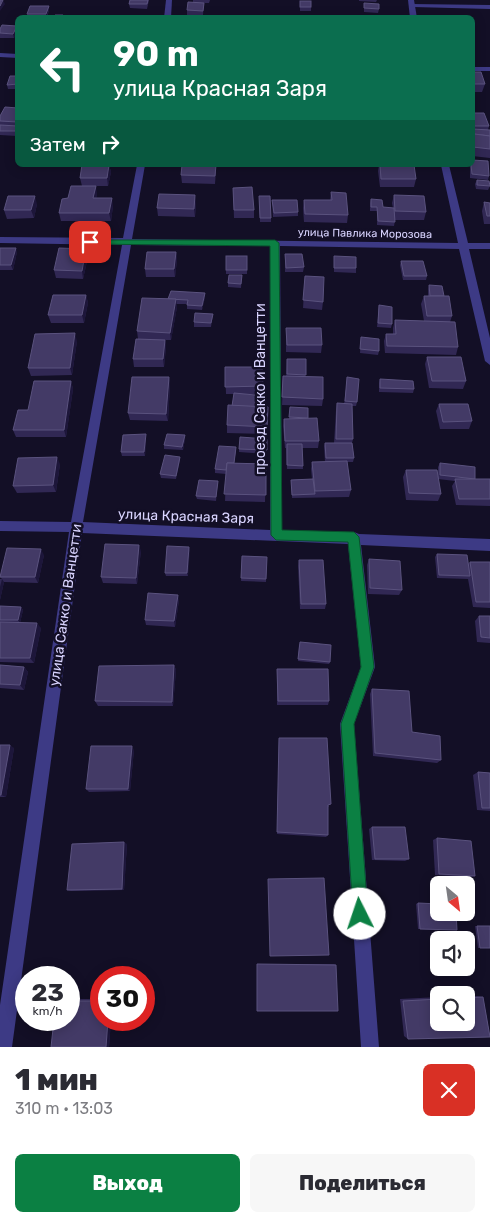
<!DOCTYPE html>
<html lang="ru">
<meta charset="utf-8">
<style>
body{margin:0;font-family:Rubik,sans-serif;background:#f7f7f7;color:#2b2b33;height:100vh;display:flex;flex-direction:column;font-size:19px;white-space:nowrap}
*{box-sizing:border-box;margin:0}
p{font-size:16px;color:#7c7c81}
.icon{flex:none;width:28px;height:28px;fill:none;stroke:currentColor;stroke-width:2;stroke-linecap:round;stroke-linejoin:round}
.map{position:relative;height:1047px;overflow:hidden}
.sheet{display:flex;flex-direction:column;background:#fff;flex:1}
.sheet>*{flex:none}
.guide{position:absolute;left:15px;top:15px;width:460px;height:152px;border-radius:8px;box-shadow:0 2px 12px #0003;background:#0b6e4f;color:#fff;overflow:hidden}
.needle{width:32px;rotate:151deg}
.tools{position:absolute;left:430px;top:876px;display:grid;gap:10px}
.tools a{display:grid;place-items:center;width:45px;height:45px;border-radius:8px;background:#fff;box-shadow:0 2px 12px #0003;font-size:25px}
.speed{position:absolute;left:15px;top:966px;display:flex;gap:10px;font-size:25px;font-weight:700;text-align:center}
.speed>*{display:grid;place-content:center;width:65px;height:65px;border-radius:50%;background:#fff;box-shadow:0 2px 12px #0003;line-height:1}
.speed small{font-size:12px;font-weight:400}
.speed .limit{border:8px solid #d22;background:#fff;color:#111}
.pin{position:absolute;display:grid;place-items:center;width:42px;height:42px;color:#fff;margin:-21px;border-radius:10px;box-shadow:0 2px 8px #0006}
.me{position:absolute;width:55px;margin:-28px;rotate:356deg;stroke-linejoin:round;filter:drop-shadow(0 0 4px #0008)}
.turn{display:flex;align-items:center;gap:18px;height:105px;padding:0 15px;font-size:22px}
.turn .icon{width:65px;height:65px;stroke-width:2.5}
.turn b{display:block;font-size:35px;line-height:42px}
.then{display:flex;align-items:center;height:48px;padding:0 15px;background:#0003;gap:10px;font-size:19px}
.round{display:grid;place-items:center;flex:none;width:52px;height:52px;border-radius:8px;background:#f7f7f7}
.summary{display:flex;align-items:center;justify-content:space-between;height:85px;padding:0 15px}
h1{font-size:30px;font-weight:800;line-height:38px}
.action{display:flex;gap:10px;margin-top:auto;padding:10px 15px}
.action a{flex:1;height:58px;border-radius:8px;background:#0b8043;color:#fff;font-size:20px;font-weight:800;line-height:58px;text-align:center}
.action a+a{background:#f7f7f7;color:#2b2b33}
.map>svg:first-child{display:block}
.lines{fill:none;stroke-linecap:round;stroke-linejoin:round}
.service{fill:#3d3a85;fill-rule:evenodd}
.minor{fill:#3d3a85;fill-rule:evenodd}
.wall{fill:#312854}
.shaded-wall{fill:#1d163a}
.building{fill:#433a66;stroke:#5a527e}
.route{fill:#0b8043;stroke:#07532c}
.labels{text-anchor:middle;stroke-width:5;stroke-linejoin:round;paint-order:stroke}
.far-street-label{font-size:11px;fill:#d9d4ff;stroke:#130f26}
.street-label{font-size:14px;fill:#d9d4ff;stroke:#130f26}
</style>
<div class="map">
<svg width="490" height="1047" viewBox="0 0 490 1047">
<rect width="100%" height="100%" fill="#130f26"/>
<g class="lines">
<path class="service" d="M411,4L490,5V9L413,7L411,6Z"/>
<g class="minor">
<path d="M166,0H172L171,18H164Z"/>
<path d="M408,0H414L417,18H410Z"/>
<path d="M0,53L18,54V58L0,57Z"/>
<rect x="472" y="67" width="18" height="4"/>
<path d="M137,165H145L132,239L458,243L441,165H449L468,243H490V249H469L490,338V365L485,361L459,249L280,246L282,530L349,533L354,532L359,534L490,539V551L361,545L375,667L354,724L379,1047H361L340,724L361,667L348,544L82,533L12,1047H0V1005L69,532L0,531V521L71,522L122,245L0,243V237L123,238ZM131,245L270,246V530L83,522Z"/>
</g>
</g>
<g class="wall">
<path d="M130,0H149L147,9L130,8L129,4Z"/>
<path d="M193,0H210L209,3H204L203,15H187V10L193,2Z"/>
<path d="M359,0H377L376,2L359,1Z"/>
<path d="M300,1L311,7V11H300Z"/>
<path d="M364,3L379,9L378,13L364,12Z"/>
<path d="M49,10L47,18H28L27,14Z"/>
<path d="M18,27V31L14,38H0V29Z"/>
<path d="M472,72L485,84L482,92H472Z"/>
<path d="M18,76V89H8L7,85Z"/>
<path d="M18,108L17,136L0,135V121Z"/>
<path d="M472,113L489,126L488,130H490V158L472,156Z"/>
<path d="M82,165H109L111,172L108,186H94L97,194L96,198L113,206L111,221H61L59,213L68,198L82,186L80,178Z"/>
<path d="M379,165H414L416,179L414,187H380L378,171Z"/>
<path d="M470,165H472L489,176L488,180L470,178Z"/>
<path d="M216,170L215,184L182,183L181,175Z"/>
<path d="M477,180L490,186L488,190L476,189L475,184Z"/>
<path d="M233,188L254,210V218H234Z"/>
<path d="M331,192L348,215L347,223L304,222L303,208L304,200H330Z"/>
<path d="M394,195L426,212L424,220H395L394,226L377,225V211H370V203L371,199L383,207L393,208L392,203Z"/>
<path d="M259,200L271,218V222H260Z"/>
<path d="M272,200L298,212V216L273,217Z"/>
<path d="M484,202L490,203V224H484L482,211Z"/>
<path d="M196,203L195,217L158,216L157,208Z"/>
<path d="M37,204L34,218L7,219L4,210Z"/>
<path d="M0,248L17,252L13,270H0Z"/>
<path d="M86,249L88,257L83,279L56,278L54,270Z"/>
<path d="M176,252L177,260L175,277H146L145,269Z"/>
<path d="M285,254L304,267L303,272H285Z"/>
<rect x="226" y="256" width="21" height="18"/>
<path d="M334,256L356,268V273L334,272Z"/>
<path d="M401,261L427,276L426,280H403L400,265Z"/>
<path d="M242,275L241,288L228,287V283Z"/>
<path d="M305,276L323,302L322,310L303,308Z"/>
<path d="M429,285L444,296L452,316L450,322L458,347L456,355L385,353L384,341L386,334H393V328L395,320L424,321L421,304L424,296H428V289Z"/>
<path d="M205,293V297L202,310L187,309V304H176L177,307L171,340H165L166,347L164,367H134L133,359L138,339L137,331L168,299Z"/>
<path d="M86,295L88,303L84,323H51L48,315Z"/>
<path d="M379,305L392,324L391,328L377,327Z"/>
<path d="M213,314L211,327H194V322Z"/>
<path d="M286,328L322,345L321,353L286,352Z"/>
<path d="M361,337L379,351L378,355L360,353Z"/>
<path d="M77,341L72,375L31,376L28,368Z"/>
<path d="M427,357L466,381L463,389L429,388L425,364Z"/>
<path d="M287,359H306L305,376L323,399L322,406L282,405L283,376H286Z"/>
<path d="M225,367L263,386V394H241L265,407H268L267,434L227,433V425L232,406L234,394H226Z"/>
<path d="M169,377L170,384L168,421L130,420L128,413Z"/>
<path d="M380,379L414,389L413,393L379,392V383Z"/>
<path d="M71,381L73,389L66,437H16L13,430Z"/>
<path d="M347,381L357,402L356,406H352L353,439L352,443L354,458L353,462H347L351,490L349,497L292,498L291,480L312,479L311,469L312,462H325L324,446L325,443H334L336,410L337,403L344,404Z"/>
<path d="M439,404L472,421L469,429H440L436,411Z"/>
<path d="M290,407L308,418L319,441L318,448H302L303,469H287L286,448H285L283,426L284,419H289Z"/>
<path d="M146,438L145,456H122L121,452Z"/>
<path d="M185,439L183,450L164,449V445Z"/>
<path d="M267,439L266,454L239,452V449Z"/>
<path d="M236,451L234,463L266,464L265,502L225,501L226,474L215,473V469Z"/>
<path d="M180,457V460L176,479L161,478L160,474Z"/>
<path d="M440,463L475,479H490V506L456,505L452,486L455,481L438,479V467Z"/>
<path d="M60,464L56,492L17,493L13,486Z"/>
<path d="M406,470L441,494L438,501L406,500L403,477Z"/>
<path d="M218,481L216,501L197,499L196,496Z"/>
<path d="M189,547L188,576H166L165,573Z"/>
<path d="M141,551L137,584L103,583L101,577Z"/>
<path d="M437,554L468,564L470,562H490V608L473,607L468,579L437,578L435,557Z"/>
<path d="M44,555L38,583L4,582L0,600V579H2L0,577V575Z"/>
<path d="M242,556L267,557L266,582L241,581Z"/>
<path d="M369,559L402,590L399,595L368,594L367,565Z"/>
<path d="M299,560L326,604L325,609H300L298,566Z"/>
<path d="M179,600L175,627L146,625L145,620Z"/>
<path d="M0,606L21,607L23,610L20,623L41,628L34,663L0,662Z"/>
<path d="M479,616H490V643L477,642L475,621Z"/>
<path d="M299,644L330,662L329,664L298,661Z"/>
<path d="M0,665L24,667L28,672L24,690L0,688Z"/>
<path d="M174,665L176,670L173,706H98L95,701Z"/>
<path d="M277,669L329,701L328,705H277Z"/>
<path d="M372,689L412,732L441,760L437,763L373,756L370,694Z"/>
<path d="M279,738L329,807H328V835L326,837L277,834Z"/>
<path d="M0,745L14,748L6,797H0Z"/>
<path d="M134,750L130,791L89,792L86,789Z"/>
<path d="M478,772L490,773V811L477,810L473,775Z"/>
<path d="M372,827L409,859L405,861L372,860L369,829Z"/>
<path d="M437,838L475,876L470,877L435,875L433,840Z"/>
<path d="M127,844L124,890L71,891L67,890Z"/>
<path d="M418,903L457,930L418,929L416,904Z"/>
<path d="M475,926H490V948H478Z"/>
<path d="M257,964H334L336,965L257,1009Z"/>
<path d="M466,996H478L483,997L490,1037L408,1039L404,1036L400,999L439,997V1022H466Z"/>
<path d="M69,999H101V1020H111L109,1047H51L69,1020Z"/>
</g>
<g class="shaded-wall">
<path d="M3,0L5,4L0,11V6Z"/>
<path d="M49,6V10L46,18V14Z"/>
<path d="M17,26L18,31L14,38L13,34Z"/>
<path d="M109,165L111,172L108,186L107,178Z"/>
<path d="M96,186L97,194L95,207L93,198Z"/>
<path d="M195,195L196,203L195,217L194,209Z"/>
<path d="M35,196L37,204L34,218L31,210Z"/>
<path d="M112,198L113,206L111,221L109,213Z"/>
<path d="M16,248L17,252L13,270L11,265Z"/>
<path d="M86,249L88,257L83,279L82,271Z"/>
<path d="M176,252L177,260L175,277L174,269Z"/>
<path d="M205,293V297L202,310V306Z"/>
<path d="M86,295L88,303L84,323L82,315Z"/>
<path d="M176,299L177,307L171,340L170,333Z"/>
<path d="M75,333L77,341L72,375L70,368Z"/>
<path d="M165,340L166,347L164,367L163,359Z"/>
<path d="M169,377L170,384L168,421L166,414Z"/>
<path d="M71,381L73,389L66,437L64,430Z"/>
<path d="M146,434V438L145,456L144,452Z"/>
<path d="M185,435V439L183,450L182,447Z"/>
<path d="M57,457L60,464L56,492L53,485Z"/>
<path d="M139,545L141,551L137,584L136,578Z"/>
<path d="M189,547L190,550L188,576L187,573Z"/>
<path d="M41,549L44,555L38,583L35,577Z"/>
<path d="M2,579L4,582L0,600V587Z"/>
<path d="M178,595L179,600L175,627L174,621Z"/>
<path d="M21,607L23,610L20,623L18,620Z"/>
<path d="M37,623L41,628L34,663L30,658Z"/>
<path d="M174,665L176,670L173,706L172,702Z"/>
<path d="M24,667L28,672L24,690L20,685Z"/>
<path d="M10,745L14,748L6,797L1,795Z"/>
<path d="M132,746L134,750L130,791L128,789Z"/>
<path d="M124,842L127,844L124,890L122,889Z"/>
<path d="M108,1020H111L109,1047H106Z"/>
</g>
<g class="building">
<path d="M0,0H3L0,6Z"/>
<path d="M130,0H148L147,4H129Z"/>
<rect x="300" y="1" width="11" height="6"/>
<path d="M188,2L204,3L203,11L187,10Z"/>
<path d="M364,3L379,4V9L364,8Z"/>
<path d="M30,6H49L46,14H27Z"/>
<path d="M55,15H63L62,18H54Z"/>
<path d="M371,16H381L382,18H371Z"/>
<path d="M2,25L17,26L13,34L0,33V29Z"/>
<path d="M472,72H481L485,84H472Z"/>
<path d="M10,76H18V84L7,85Z"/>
<path d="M5,107L18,108L17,122L0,121V116Z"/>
<path d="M472,113H484L489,126H472Z"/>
<path d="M0,125L18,126V128L16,131H0Z"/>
<path d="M472,129L490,130V136L474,134V136H472Z"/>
<path d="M474,134L490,136V149L473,147Z"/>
<path d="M472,160L488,161L489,176L472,174L471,165H472Z"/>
<path d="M82,165H109L107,178H80Z"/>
<path d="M182,165H216L215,176L181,175Z"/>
<path d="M380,165H414L416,179H381Z"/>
<path d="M477,180L489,181L490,186L477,185Z"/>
<path d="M71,186H96L93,198H112L109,213H59L62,199L68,198Z"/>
<path d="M252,187L254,210H234L233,188Z"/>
<path d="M331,192L346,193L348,215L305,214L304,200H332Z"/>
<path d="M159,194L195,195L194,209L157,208Z"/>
<path d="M394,195L424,196L426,212L395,211Z"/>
<path d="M8,196H35L31,210H4Z"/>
<path d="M259,196H270L271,218H260Z"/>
<path d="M371,199L382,200L383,207L394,208L395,222L378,221L377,207H371Z"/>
<path d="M272,200H297L298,212L274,213Z"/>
<path d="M484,202L490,203V216H487Z"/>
<path d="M0,248H16L11,265H0Z"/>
<path d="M59,248L86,249L82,271L54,270Z"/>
<path d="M147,252H176L174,269H145Z"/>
<path d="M285,254H302L304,267L286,268Z"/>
<rect x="226" y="256" width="21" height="14"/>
<path d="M334,256L356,257V268H334Z"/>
<path d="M401,261H423L427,276H404Z"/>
<path d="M229,275H242L241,284L228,283Z"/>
<path d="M305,276L324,277L323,302L303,300Z"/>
<path d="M429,285L442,286L444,296H430Z"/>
<path d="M171,291L205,293L202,306L187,305L188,300L168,299Z"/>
<path d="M53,295H86L82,315H48Z"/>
<path d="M424,296H449L452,316H427Z"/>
<path d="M142,298L176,299L170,333L137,331Z"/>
<path d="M379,305L392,307V324L378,323Z"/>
<path d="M195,313L213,314L211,323L194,322Z"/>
<path d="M395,320L455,322L458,347L387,346L386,334H396Z"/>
<path d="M286,328H321L322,345H287Z"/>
<path d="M75,333L70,368H28L35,334Z"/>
<path d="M361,337L379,339V351L360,349Z"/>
<path d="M136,339L165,340L163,359H133Z"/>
<path d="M427,357H461L466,381H432Z"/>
<path d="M287,359H306V375L287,374Z"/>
<path d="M225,367H262L263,386L225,387Z"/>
<path d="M283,376L323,377V399L282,397Z"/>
<path d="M132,377H169L166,414L128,413Z"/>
<path d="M347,377L359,379L357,402L345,401Z"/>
<path d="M380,379L413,381L414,389L380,388Z"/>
<path d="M34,381H71L64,430H13L18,410H28Z"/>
<path d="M234,393L266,396L265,407L232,406Z"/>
<path d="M337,403L352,404L353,439H336Z"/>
<path d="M439,404H468L472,421L443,422Z"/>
<path d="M228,405L268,407L267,427L227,425Z"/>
<path d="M290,407L308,408V418L289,417Z"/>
<path d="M317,418L319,441H285L284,419Z"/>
<path d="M146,434L144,452H121L123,435Z"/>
<path d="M167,434L185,435L182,447L164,445Z"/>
<path d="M240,437L267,439V450L239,449Z"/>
<path d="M325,443H352L354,458H326Z"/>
<path d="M287,444H302L303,466L287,465Z"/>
<path d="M219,446L236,447L234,463H227L226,470L215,469Z"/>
<path d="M165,455L180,457L176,476L160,474Z"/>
<path d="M57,457L53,485L13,486L18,458Z"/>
<path d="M347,461L351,490L315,491L312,462Z"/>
<path d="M227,463L266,464V495L224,494Z"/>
<path d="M440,463L475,467V479L440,475Z"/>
<path d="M406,470H437L441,494L409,493Z"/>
<path d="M313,479L315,494L292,495L291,480Z"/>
<path d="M455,479H490V499H459Z"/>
<path d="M199,480L218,481L216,497L196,496Z"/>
<path d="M105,544L139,545L136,578L101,577Z"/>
<path d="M167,546L189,547L187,573H165Z"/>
<path d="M7,548L41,549L35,577H0Z"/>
<path d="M437,554L467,555L470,576L439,575Z"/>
<path d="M242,556L267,557L266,579L241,578Z"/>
<path d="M369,559L400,561L402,590L370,588Z"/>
<path d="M299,560H323L326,604H301Z"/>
<path d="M470,562H490V602H476Z"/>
<path d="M148,593L178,595L174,621L145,620Z"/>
<path d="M0,606L21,607L18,620H0Z"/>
<path d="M479,616H490V638L481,637Z"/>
<path d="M0,622L37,623L30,658H0Z"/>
<path d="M300,642L331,645L330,662L298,659Z"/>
<path d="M0,665L24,667L20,685L0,684Z"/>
<path d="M174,665L172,702L95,701L99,666Z"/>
<path d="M277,669H328L329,701H278Z"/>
<path d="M372,689L409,691L412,732L440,736L441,760L375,753Z"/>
<path d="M279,738H327L331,804L328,805V835L277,832Z"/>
<path d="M0,745H10L1,795H0Z"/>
<path d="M91,746H132L128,789H86Z"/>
<path d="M478,772L490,773V808H482Z"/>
<path d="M372,827H405L409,859H375Z"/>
<path d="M437,838L471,841L475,876L439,874Z"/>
<path d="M124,842L122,889L67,890L72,844Z"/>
<path d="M324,878L329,955L270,956L268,879Z"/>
<path d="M418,903L439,904V912H456L457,930L420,929Z"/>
<path d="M477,926H490V948H480Z"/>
<path d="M257,964L336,965L338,1011H257Z"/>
<path d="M483,997L490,1037L408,1039L403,1001L439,999V1022H466V998Z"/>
<path d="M69,1001H101V1020H108L106,1047H51L54,1020H69Z"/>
</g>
<path class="route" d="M90,240H275L279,243L282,530L354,532L359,537L374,667L354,724L368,914L366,919L360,922L355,919L353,914L341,724L361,667L348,542L276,540L271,535L270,246L87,244L85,242Z"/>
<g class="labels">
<g class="far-street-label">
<text transform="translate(365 233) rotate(1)" y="4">улица Павлика Морозова</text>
</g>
<g class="street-label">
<text transform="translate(260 389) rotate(-90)" y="5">проезд Сакко и Ванцетти</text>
<text transform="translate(186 516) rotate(2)" y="5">улица Красная Заря</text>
<text transform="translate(65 605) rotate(-82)" y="5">улица Сакко и Ванцетти</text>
</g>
</g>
</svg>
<div class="tools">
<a><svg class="needle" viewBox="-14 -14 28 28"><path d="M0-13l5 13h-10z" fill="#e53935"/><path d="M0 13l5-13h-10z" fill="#7c7c81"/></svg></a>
<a><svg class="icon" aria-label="sound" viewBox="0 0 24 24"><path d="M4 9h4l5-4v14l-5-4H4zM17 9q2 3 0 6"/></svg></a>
<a><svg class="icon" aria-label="search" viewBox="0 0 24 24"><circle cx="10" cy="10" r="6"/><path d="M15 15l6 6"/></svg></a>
</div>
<div class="speed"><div>23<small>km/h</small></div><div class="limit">30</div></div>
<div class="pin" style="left:90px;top:242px;background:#d93025"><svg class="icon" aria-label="arrive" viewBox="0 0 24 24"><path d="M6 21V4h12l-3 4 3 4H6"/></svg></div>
<svg class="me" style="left:360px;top:914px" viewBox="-20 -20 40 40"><circle r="19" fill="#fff"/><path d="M0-13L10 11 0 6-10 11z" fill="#0b8043"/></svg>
<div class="guide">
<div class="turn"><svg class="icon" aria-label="left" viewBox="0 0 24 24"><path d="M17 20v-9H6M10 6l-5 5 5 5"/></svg><div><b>90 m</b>улица Красная Заря</div></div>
<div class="then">Затем<svg class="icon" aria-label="right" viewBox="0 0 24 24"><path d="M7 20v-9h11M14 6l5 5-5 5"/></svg></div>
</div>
</div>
<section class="sheet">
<div class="summary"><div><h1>1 мин</h1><p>310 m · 13:03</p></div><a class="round" style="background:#d93025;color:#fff"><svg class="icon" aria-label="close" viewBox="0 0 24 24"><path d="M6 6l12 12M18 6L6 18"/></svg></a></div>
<div class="action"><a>Выход</a><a>Поделиться</a></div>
</section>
